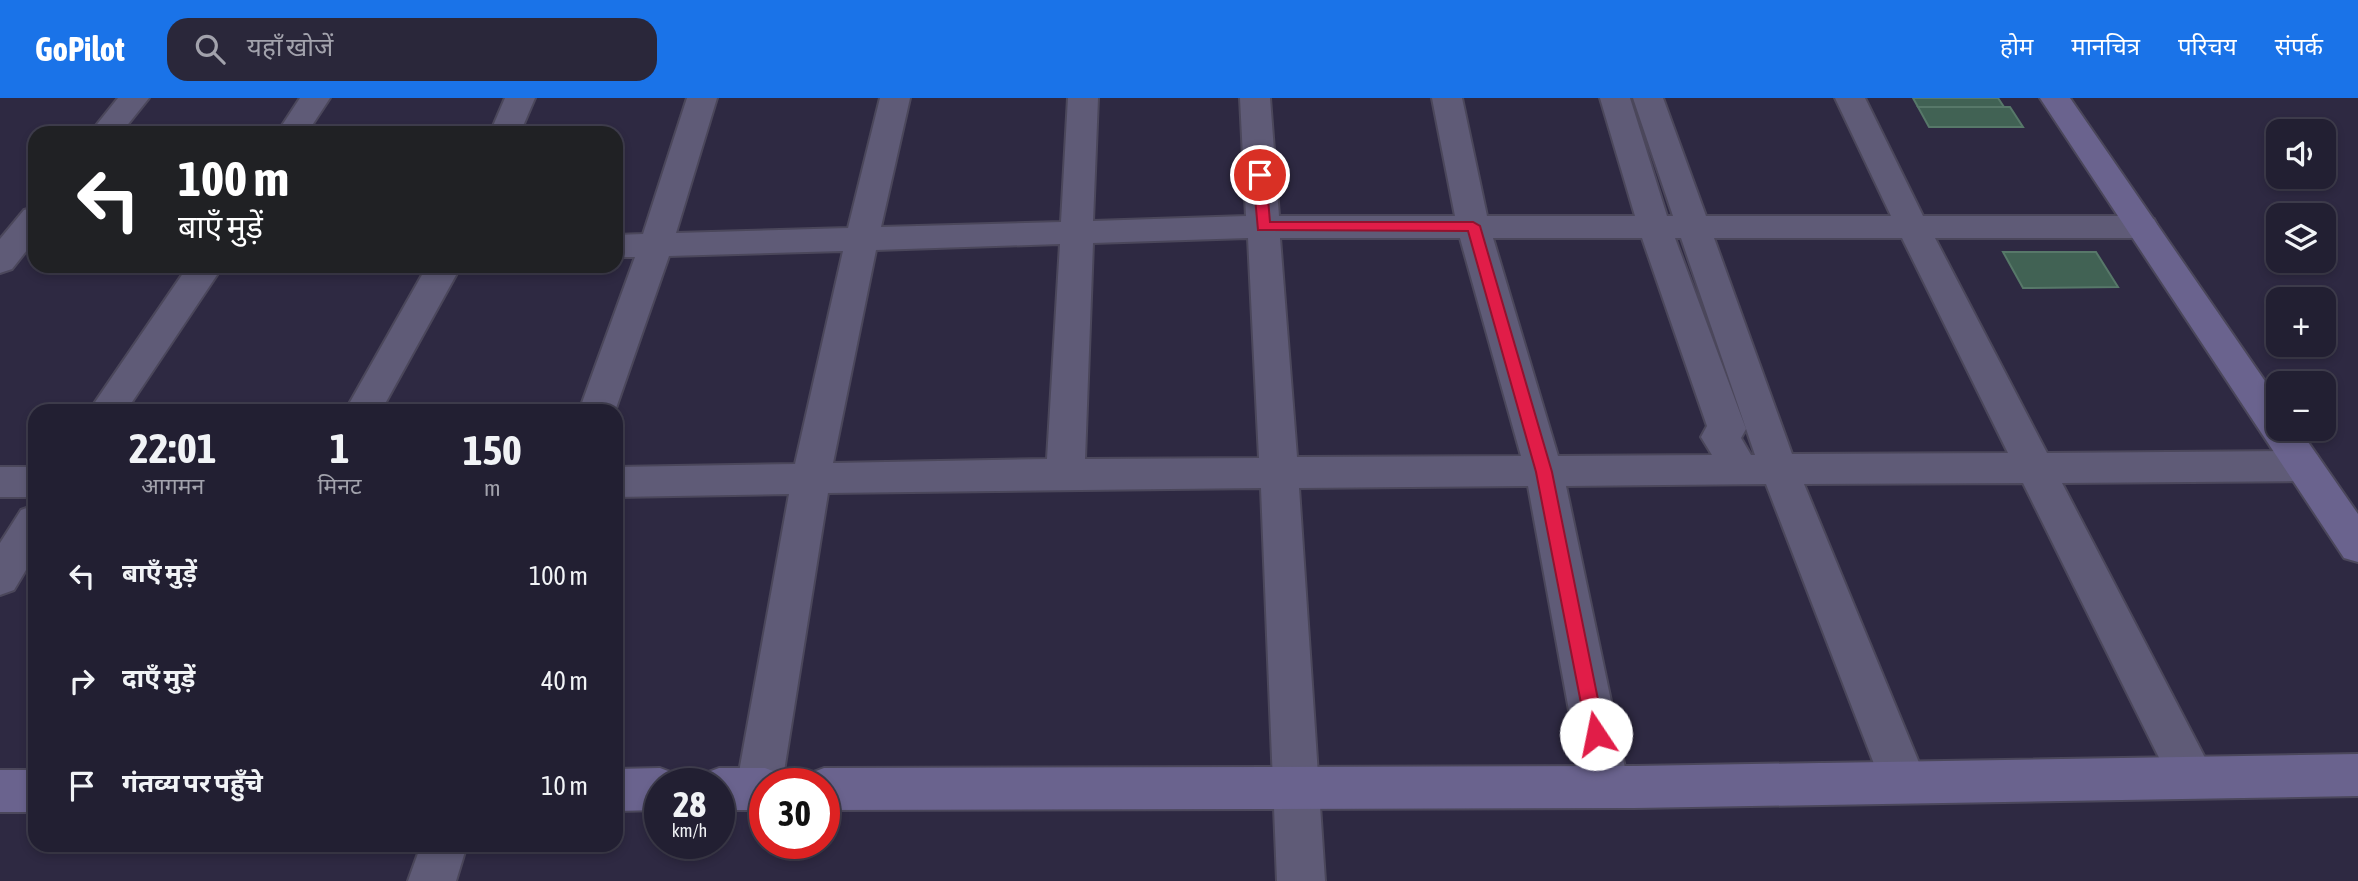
<!DOCTYPE html>
<html lang="hi">
<meta charset="utf-8">
<style>
body{margin:0;font-family:"Asap Condensed","Noto Sans Devanagari",sans-serif;background:#2a273a;color:#f1f3f6;height:100vh;display:flex;flex-direction:column;font-size:26px;white-space:nowrap}
*{box-sizing:border-box;margin:0}
p{font-size:23px;color:#a2a2ac}
.icon{flex:none;width:38px;height:38px;fill:none;stroke:currentColor;stroke-width:2;stroke-linecap:round;stroke-linejoin:round}
.map{position:relative;flex:1;overflow:hidden}
.sheet{position:absolute;left:28px;top:306px;width:595px;height:448px;display:flex;flex-direction:column;background:#221f32;border-radius:21px;box-shadow:0 4px 10px #0003,0 0 0 2px #3f3d4d}
.sheet>*{flex:none}
.guide{position:absolute;left:28px;top:28px;width:595px;height:147px;border-radius:21px;box-shadow:0 4px 10px #0003,0 0 0 2px #3f3d4d;background:#202124;color:#fff;overflow:hidden}
.controls{position:absolute;left:2266px;top:21px;display:grid;gap:14px}
.controls a{display:grid;place-items:center;width:70px;height:70px;border-radius:14px;background:#221f32;box-shadow:0 4px 10px #0003,0 0 0 2px #3f3d4d;font-size:35px}
.speed{position:absolute;left:644px;top:670px;display:flex;gap:14px;font-size:35px;font-weight:700;text-align:center}
.speed>*{display:grid;place-content:center;width:91px;height:91px;border-radius:50%;background:#221f32;box-shadow:0 4px 10px #0003,0 0 0 2px #3f3d4d;line-height:1}
.speed small{font-size:18px;font-weight:400}
.speed .limit{border:10px solid #d22;background:#fff;color:#111}
.pin{position:absolute;display:grid;place-items:center;width:60px;height:60px;color:#fff;margin:-30px;border:4px solid #fff;border-radius:50%;box-shadow:0 2px 7px #0007}
.me{position:absolute;width:77px;margin:-38px;rotate:349deg;stroke-linejoin:round;filter:drop-shadow(0 0 5px #0008)}
.turn{display:flex;align-items:center;gap:24px;height:147px;padding:0 35px;font-size:32px}
.turn .icon{width:91px;height:91px;stroke-width:2.5}
.turn b{display:block;font-size:49px;line-height:60px}
.eta{display:flex;justify-content:space-evenly;align-items:center;height:119px;text-align:center}
.eta b{font-size:42px;font-weight:700;line-height:49px}
ul{padding:0;list-style:none}
li{display:flex;align-items:center;gap:21px;height:105px;padding:0 35px}
li div{flex:1}
li b{display:block;font-size:26px}
li em{font-style:normal}
header{display:flex;align-items:center;gap:42px;box-sizing:border-box;height:98px;padding:0 35px;background:#1a73e8;color:#fff}
header strong{font-size:33px}
nav{display:flex;gap:38px;margin-inline-start:auto;font-size:24px}
.search{width:490px;height:63px;background:#2a273a;display:flex;align-items:center;gap:18px;box-sizing:border-box;padding:0 24px;border-radius:21px;color:#a2a2ac;font-size:26px}
.map>svg:first-child{display:block}
.building{fill:#416254;stroke:#577869;stroke-width:2}
.lines{fill:none;stroke-linecap:round;stroke-linejoin:round}
.street-casing{stroke:#4b475b;stroke-width:4}
.secondary-casing{stroke:#4b475b;stroke-width:4}
.street{fill:#5f5b77;fill-rule:evenodd}
.secondary{fill:#6a638e;fill-rule:evenodd}
.route{fill:#e11d48;stroke:#92132f;stroke-width:2}
</style>
<header>
<strong>GoPilot</strong>
<div class="search"><svg class="icon" aria-label="search" viewBox="0 0 24 24"><circle cx="10" cy="10" r="6"/><path d="M15 15l6 6"/></svg>यहाँ खोजें</div>
<nav><a>होम</a><a>मानचित्र</a><a>परिचय</a><a>संपर्क</a></nav>
</header>
<div class="map">
<svg width="2358" height="783" viewBox="0 0 2358 783">
<rect width="100%" height="100%" fill="#2e2942"/>
<g class="building">
<path d="M1913,0H1998L2004,9H1918Z"/>
<path d="M1918,9H2010L2023,29H1929Z"/>
<path d="M2003,154H2096L2118,189L2023,190Z"/>
</g>
<g class="lines">
<g class="street-casing">
<g id="street">
<path d="M118,0H149L121,35H90Z"/>
<path d="M300,0H330L307,35H277Z"/>
<path d="M505,0H535L520,35H490Z"/>
<path d="M687,0H717L676,135L848,130L880,0H910L881,129L1061,124L1068,0H1098L1093,123L1246,118L1240,0H1270L1279,118H1455L1432,0H1462L1487,118H1635L1600,0H1630L1667,118H1673L1633,0H1663L1706,118H1891L1835,0H1865L1923,118H2142L2154,121L2158,129L2154,137L2142,140H1935L2047,355L2304,353L2317,357L2323,368L2317,379L2304,383L2062,385L2215,679L2208,694L2192,700L2176,694L2023,385L1804,386L1927,684L1920,699L1904,705L1888,699L1881,684L1766,386L1566,388L1629,689L1622,704L1606,710L1590,704L1583,689L1528,388L1299,390L1325,783H1277L1261,390L828,395L782,686H765V710L759,712L743,706L736,691L789,396L616,399V369L795,366L843,153L669,158L615,313H579L635,159H616V137L643,136ZM1248,140L1259,360L1085,361L1093,145ZM1280,140H1460L1521,358L1297,359ZM1493,140H1642L1707,328L1701,339L1712,357L1558,358ZM1675,140H1681L1755,357H1751L1741,340L1746,331ZM1714,140H1902L2008,355L1792,356ZM1060,146L1047,361L833,365L876,152Z"/>
<path d="M35,109V142L12,171L0,175V141L24,112Z"/>
<path d="M188,168H223L126,313H89Z"/>
<path d="M427,168H461L381,313H345Z"/>
<rect x="0" y="369" width="35" height="30"/>
<path d="M35,407V457L14,492L0,497V445L21,412Z"/>
<path d="M421,747H467L456,783H408Z"/>
</g>
</g>
<g class="secondary-casing">
<g id="secondary">
<path d="M2040,0H2070L2278,302V331H2299L2358,416V464L2344,460Z"/>
<path d="M2358,656V698L1635,710L824,712V686H804L808,676L824,670L1635,668Z"/>
<path d="M660,670L676,676L680,686H660V712L616,713V671Z"/>
<path d="M719,670H765L781,676L785,686H765V712H719V686H699L703,676Z"/>
<rect x="0" y="672" width="35" height="42"/>
</g>
</g>
<use href="#street" class="street"/>
<use href="#secondary" class="secondary"/>
</g>
<path class="route" d="M1260,73L1266,77L1270,124H1473L1480,128L1552,374L1605,636L1602,642L1596,645L1589,642L1587,636L1536,374L1468,133L1258,132L1253,77Z"/>
</svg>
<div class="controls">
<a><svg class="icon" aria-label="sound" viewBox="0 0 24 24"><path d="M4 9h4l5-4v14l-5-4H4zM17 9q2 3 0 6"/></svg></a>
<a><svg class="icon" aria-label="layers" viewBox="0 0 24 24"><path d="M12 4l9 5-9 5-9-5zM3 14l9 5 9-5"/></svg></a>
<a>+</a>
<a>−</a>
</div>
<div class="speed"><div>28<small>km/h</small></div><div class="limit">30</div></div>
<div class="pin" style="left:1260px;top:77px;background:#d93025"><svg class="icon" aria-label="arrive" viewBox="0 0 24 24"><path d="M6 21V4h12l-3 4 3 4H6"/></svg></div>
<svg class="me" style="left:1596px;top:636px" viewBox="-20 -20 40 40"><circle r="19" fill="#fff"/><path d="M0-13L10 11 0 6-10 11z" fill="#e11d48"/></svg>
<div class="guide">
<div class="turn"><svg class="icon" aria-label="left" viewBox="0 0 24 24"><path d="M17 20v-9H6M10 6l-5 5 5 5"/></svg><div><b>100 m</b>बाएँ मुड़ें</div></div>
</div>
<section class="sheet">
<div class="eta">
<div><b>22:01</b><p>आगमन</p></div>
<div><b>1</b><p>मिनट</p></div>
<div><b>150</b><p>m</p></div>
</div>
<ul>
<li><svg class="icon" aria-label="left" viewBox="0 0 24 24"><path d="M17 20v-9H6M10 6l-5 5 5 5"/></svg><div><b>बाएँ मुड़ें</b></div><em>100 m</em></li>
<li><svg class="icon" aria-label="right" viewBox="0 0 24 24"><path d="M7 20v-9h11M14 6l5 5-5 5"/></svg><div><b>दाएँ मुड़ें</b></div><em>40 m</em></li>
<li><svg class="icon" aria-label="arrive" viewBox="0 0 24 24"><path d="M6 21V4h12l-3 4 3 4H6"/></svg><div><b>गंतव्य पर पहुँचे</b></div><em>10 m</em></li>
</ul>
</section>
</div>
